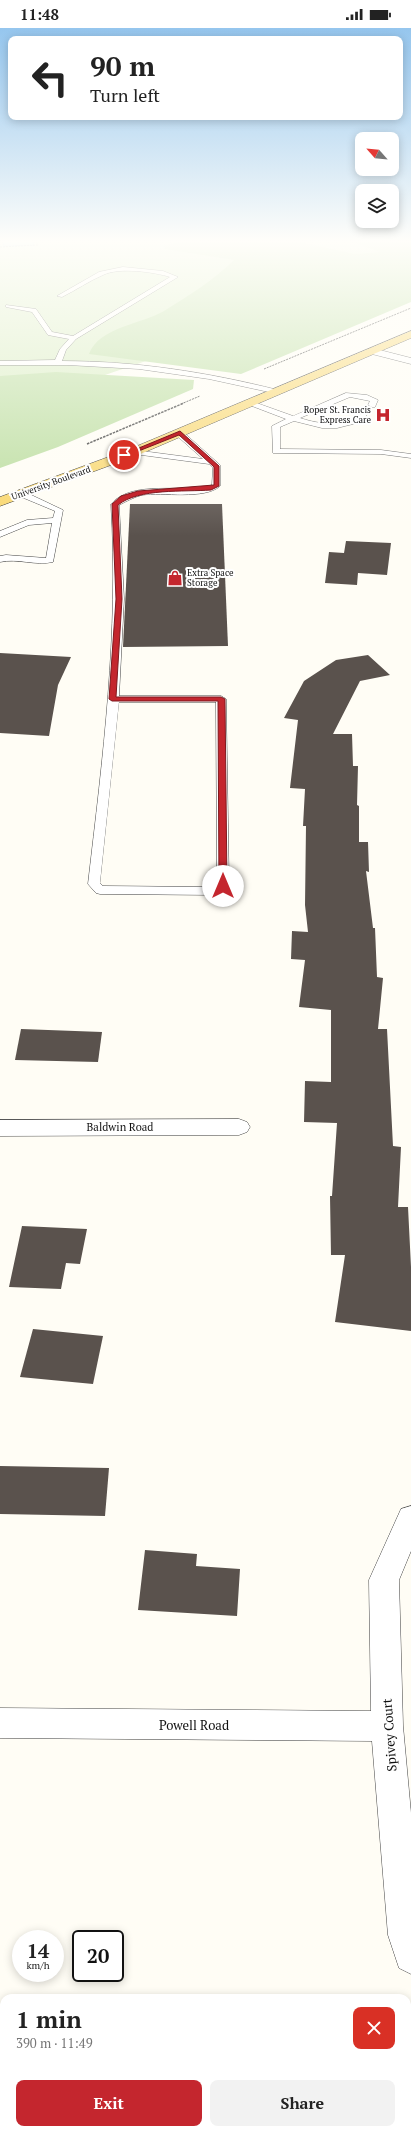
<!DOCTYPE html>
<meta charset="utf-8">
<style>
body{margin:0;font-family:"PT Serif",serif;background:#f2f2f2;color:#222;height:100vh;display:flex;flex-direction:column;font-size:15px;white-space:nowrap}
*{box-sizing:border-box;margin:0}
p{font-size:13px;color:#767676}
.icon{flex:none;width:22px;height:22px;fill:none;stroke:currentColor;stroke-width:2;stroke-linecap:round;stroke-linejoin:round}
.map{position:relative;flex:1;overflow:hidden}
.drawer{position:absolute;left:0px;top:1966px;width:411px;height:140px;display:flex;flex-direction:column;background:#fff;border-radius:12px 12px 0 0;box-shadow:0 2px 10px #0003}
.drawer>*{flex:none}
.hud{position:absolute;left:8px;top:8px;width:395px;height:84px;border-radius:8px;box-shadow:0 2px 10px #0003;background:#fff;color:#222;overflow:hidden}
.needle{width:26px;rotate:297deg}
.buttons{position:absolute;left:355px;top:104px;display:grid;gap:8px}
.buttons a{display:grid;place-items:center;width:44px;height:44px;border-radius:8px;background:#fff;box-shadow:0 2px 10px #0003;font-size:20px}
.speed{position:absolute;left:12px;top:1902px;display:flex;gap:8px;font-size:20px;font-weight:700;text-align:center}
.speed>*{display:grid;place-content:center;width:52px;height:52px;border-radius:50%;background:#fff;box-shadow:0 2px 10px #0003;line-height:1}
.speed small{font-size:10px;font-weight:400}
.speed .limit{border:2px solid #111;border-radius:6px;background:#fff;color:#111}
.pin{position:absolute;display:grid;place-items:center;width:34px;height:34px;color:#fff;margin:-17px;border:2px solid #fff;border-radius:50%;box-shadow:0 1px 4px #0007}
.me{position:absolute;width:44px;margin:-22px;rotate:0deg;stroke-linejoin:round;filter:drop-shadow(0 0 3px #0008)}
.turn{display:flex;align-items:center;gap:14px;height:84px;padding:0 16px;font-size:18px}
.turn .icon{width:52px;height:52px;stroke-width:2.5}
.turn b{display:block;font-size:28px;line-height:34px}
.round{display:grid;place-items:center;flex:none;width:42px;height:42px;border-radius:8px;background:#f2f2f2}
.headline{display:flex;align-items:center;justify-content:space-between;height:68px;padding:0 16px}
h1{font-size:24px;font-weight:800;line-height:30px}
.cta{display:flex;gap:8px;margin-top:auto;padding:8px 16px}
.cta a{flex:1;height:46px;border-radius:8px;background:#c4262e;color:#fff;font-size:16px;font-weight:800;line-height:46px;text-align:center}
.cta a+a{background:#f2f2f2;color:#222}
.status{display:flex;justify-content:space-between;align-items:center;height:28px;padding:0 20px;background:#fff;direction:ltr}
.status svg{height:11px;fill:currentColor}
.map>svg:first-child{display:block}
.green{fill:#d5ebbd}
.forest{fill:#b9dc9c}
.water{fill:#b9e0f7;stroke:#3f96cf}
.building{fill:#5a524d}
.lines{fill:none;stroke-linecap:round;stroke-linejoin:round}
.service-casing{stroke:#444;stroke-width:1}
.minor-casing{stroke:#444;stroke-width:1}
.primary-casing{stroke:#222;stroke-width:1}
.path-far1{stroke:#333;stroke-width:1;stroke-dasharray:2 1;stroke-linecap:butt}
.path{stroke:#333;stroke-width:1.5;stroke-dasharray:2.5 1;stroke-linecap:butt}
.service{fill:#fff;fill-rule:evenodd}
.minor{fill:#fff;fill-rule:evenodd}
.primary{fill:#f9d66b;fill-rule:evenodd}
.route{fill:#c4262e;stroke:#7f191e}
.labels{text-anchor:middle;stroke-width:4;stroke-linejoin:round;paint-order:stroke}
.far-poi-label{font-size:9px;fill:#111;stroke:#fff;text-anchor:end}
.far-street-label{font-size:9px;fill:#111;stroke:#fff}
.street-label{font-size:11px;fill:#111;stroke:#fff}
.near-street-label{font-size:13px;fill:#111;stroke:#fff}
</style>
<div class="status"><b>11:48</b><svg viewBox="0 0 49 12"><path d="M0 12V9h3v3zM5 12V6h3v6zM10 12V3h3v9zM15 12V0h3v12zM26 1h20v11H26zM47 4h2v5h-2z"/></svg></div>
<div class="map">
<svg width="411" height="2106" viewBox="0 0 411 2106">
<rect width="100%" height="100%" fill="#fffdf5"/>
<path class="green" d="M0,213H411V242L0,383Z"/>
<g class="forest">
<path d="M179,213H296L354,226L380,224L351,213H411V274L241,346L89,326C99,299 142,296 164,283C188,268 214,252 234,232L165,221L164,218Z"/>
<path d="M56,344L194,352L193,361L58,419L0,440V348Z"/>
</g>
<path class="water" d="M2,213H33L34,217L4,218Z"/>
<g class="building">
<path d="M130,476H222L228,618L123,619Z"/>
<path d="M346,513L391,515L387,547L358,545L357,557L325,555L329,524L344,525Z"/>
<path d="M0,625L71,629L58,657L49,708L0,705Z"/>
<path d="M368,627L390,647L360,653L333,706H352L353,738H358L357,777L359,778V814H368L369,844L366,843L373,900H375L377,949L383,950L378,1001H387L393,1118L401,1119L398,1179H408L411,1239V1303L335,1294L345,1227H331L330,1168H332L337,1095L304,1094L305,1053L331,1054V982L299,979L305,932L291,931L292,903L308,904L305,877L306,798H303L305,761L290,760L298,692L284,690L304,653L336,632Z"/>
<path d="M21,1001L102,1004L98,1034L15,1032Z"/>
<path d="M22,1198L87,1201L80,1236L66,1235L61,1261L9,1259Z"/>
<path d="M33,1301L103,1308L93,1356L20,1349Z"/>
<path d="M0,1438L109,1440L105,1488L0,1486Z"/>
<path d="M145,1522L197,1526L196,1538L240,1541L237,1588L138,1582Z"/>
</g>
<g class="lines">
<g class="service-casing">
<g id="service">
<path d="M123,239L163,243L178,249L76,311L66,322L62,333C135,333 207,344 278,362V366L209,351L139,341L68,337H0V333L55,332L60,321L69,311L48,307L32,284L6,279V277L36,281L52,304L73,308L170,249C154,244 119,239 103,247C89,253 76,262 62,269L57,268L99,244Z"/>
<path d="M346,365L367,367L378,372L375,379H372L368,377L370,373L350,369L300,390C315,395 333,398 348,393C354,391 359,385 366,386V390L353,396L337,400H322L294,393L280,399V421L381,422L411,426V430L381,426L273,425L272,398L286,391L244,375L251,373L293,388Z"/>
<path d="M176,403H182L220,437V458C205,472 162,464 142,467C134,469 127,473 119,477L124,571L119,668H221L226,671L229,858L216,867L100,866L96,865L88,856C103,728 119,605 111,476C133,451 183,466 212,457L213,440L209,436L134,426L130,424L134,422L203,431L176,407ZM119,674H216L217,857L213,859L103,858L100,855Z"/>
<path d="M19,464H25L63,482L53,534C35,538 18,530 0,534V528L6,527L46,530L52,495L29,497L0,509V503L27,492L53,490L55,483L19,468Z"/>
</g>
</g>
<g class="minor-casing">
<g id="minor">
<path d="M372,320L411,330V336L368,325L367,323Z"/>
<path d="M239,1091L247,1094L250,1099L247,1104L239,1107L0,1108V1092Z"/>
<path d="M411,1478V1523L399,1552L403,1698L411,1785V1946L399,1940L388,1907L372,1713L0,1710V1680L371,1683L369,1552L401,1481Z"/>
</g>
</g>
<g class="primary-casing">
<path id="primary" d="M411,303V310L138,427L0,478V469L130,421Z"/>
</g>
<g class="path-far1">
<path d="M0,219L38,217L36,213"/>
<path d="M264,341L411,280"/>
<path d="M181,376L200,368"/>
</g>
<path class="path" d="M87,416L184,375"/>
<use href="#service" class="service"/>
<use href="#minor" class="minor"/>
<use href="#primary" class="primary"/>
</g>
<linearGradient id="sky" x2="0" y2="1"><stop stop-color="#95c6ee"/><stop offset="0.42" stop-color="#fffefa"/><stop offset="1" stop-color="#fffefa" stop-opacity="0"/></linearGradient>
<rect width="411" height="508" fill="url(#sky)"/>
<path class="route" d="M180,403L219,438V458L211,462C184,464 139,460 118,477L122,571L116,669H221L225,671L227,858L223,860L219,858L218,673H112L109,671L116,571L112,476L121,468L138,463L214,457V439L179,407L126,428L122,427Z"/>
<defs>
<g id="hospital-bare" transform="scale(1.2)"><path d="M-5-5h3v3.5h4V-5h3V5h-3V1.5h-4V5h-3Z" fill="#c4262e" stroke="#fff" stroke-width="2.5" paint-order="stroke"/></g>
<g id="shop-bare" transform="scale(1.2)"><path d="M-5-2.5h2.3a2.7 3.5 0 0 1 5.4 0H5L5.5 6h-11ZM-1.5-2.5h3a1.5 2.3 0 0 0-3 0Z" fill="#c4262e" stroke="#fff" stroke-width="2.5" paint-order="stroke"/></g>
</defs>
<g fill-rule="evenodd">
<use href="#hospital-bare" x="383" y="387"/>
<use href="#shop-bare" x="175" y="550"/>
</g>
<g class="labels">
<g class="far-poi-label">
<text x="371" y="385">Roper St. Francis<tspan x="371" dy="10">Express Care</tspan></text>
<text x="187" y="548" text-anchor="start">Extra Space<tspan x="187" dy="10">Storage</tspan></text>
</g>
<g class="far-street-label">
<text transform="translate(51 455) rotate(-20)" y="3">University Boulevard</text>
</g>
<g class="street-label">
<text x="120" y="1103">Baldwin Road</text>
</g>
<g class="near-street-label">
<text x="194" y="1702">Powell Road</text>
<text transform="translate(389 1707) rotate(-94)" y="5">Spivey Court</text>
</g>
</g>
</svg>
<div class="buttons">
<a><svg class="needle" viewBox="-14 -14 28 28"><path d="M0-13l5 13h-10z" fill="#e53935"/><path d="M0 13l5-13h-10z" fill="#767676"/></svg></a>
<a><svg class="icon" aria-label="layers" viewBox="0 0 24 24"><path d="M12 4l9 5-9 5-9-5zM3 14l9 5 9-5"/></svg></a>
</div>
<div class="speed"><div>14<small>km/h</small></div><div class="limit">20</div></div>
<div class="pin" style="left:124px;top:427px;background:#d93025"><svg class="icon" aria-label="arrive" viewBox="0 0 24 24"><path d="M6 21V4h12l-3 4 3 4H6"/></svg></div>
<svg class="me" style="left:223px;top:858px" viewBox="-20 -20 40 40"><circle r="19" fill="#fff"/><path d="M0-13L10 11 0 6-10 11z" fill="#c4262e"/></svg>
<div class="hud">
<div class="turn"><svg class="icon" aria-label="left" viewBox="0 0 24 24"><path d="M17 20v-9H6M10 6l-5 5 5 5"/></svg><div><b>90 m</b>Turn left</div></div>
</div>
<section class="drawer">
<div class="headline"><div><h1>1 min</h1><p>390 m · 11:49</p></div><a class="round" style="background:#d93025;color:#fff"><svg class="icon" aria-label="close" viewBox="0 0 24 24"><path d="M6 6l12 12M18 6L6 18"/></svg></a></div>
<div class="cta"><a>Exit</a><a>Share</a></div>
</section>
</div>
